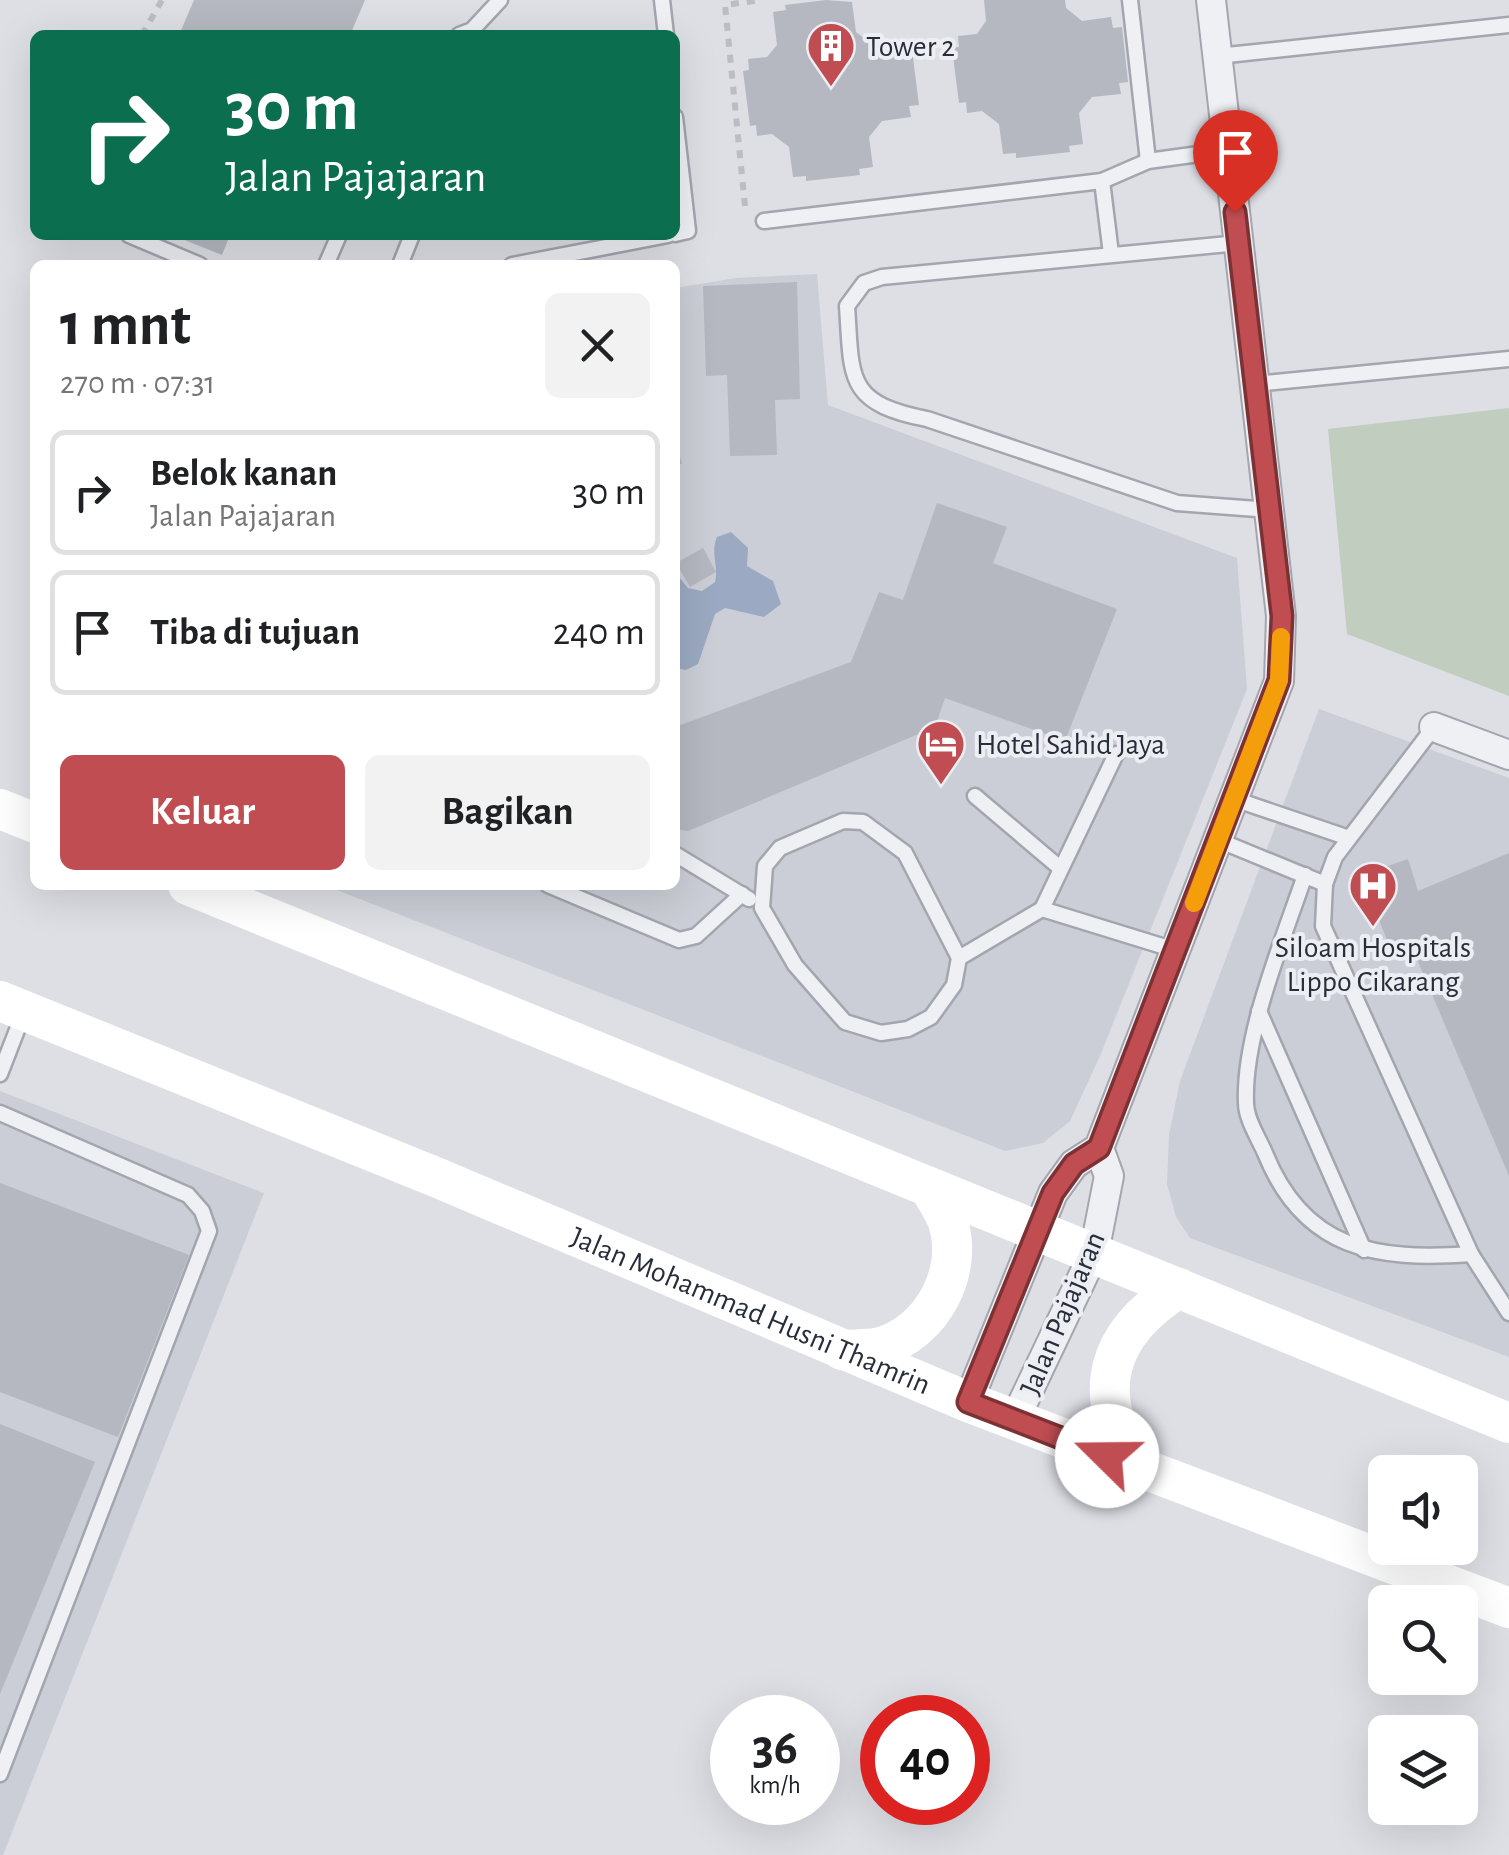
<!DOCTYPE html>
<html lang="id">
<meta charset="utf-8">
<style>
body{margin:0;font-family:"Alegreya Sans",sans-serif;background:#f2f2f2;color:#202124;height:100vh;display:flex;flex-direction:column;font-size:38px;white-space:nowrap}
*{box-sizing:border-box;margin:0}
p{font-size:32px;color:#757577}
.icon{flex:none;width:55px;height:55px;fill:none;stroke:currentColor;stroke-width:2;stroke-linecap:round;stroke-linejoin:round}
.map{position:relative;flex:1;overflow:hidden}
.drawer{position:absolute;left:30px;top:260px;width:650px;height:630px;display:flex;flex-direction:column;background:#fff;border-radius:15px;box-shadow:0 10px 40px #0002}
.drawer>*{flex:none}
.banner{position:absolute;left:30px;top:30px;width:650px;height:210px;border-radius:15px;box-shadow:0 10px 40px #0002;background:#0b6e4f;color:#fff;overflow:hidden}
.fabs{position:absolute;left:1368px;top:1455px;display:grid;gap:20px}
.fabs a{display:grid;place-items:center;width:110px;height:110px;border-radius:15px;background:#fff;box-shadow:0 10px 40px #0002;font-size:50px}
.speed{position:absolute;left:710px;top:1695px;display:flex;gap:20px;font-size:50px;font-weight:700;text-align:center}
.speed>*{display:grid;place-content:center;width:130px;height:130px;border-radius:50%;background:#fff;box-shadow:0 10px 40px #0002;line-height:1}
.speed small{font-size:25px;font-weight:400}
.speed .limit{border:15px solid #d22;background:#fff;color:#111}
.pin{position:absolute;display:grid;place-items:center;width:85px;height:85px;color:#fff;margin:-102px -42px;border-radius:50% 50% 50% 0;rotate:-45deg;box-shadow:0 0 10px #0007}
.pin .icon{rotate:45deg}
.me{position:absolute;width:110px;margin:-55px;rotate:292deg;stroke-linejoin:round;filter:drop-shadow(0 0 8px #0008)}
.turn{display:flex;align-items:center;gap:35px;height:210px;padding:0 30px;font-size:45px}
.turn .icon{width:130px;height:130px;stroke-width:2.5}
.turn b{display:block;font-size:70px;line-height:85px}
.round{display:grid;place-items:center;flex:none;width:105px;height:105px;border-radius:15px;background:#f2f2f2}
.summary{display:flex;align-items:center;justify-content:space-between;height:170px;padding:0 30px}
h1{font-size:60px;font-weight:700;line-height:75px}
.primary-button{display:flex;gap:20px;margin-top:auto;padding:20px 30px}
.primary-button a{flex:1;height:115px;border-radius:15px;background:#bf4d52;color:#fff;font-size:40px;font-weight:700;line-height:115px;text-align:center}
.primary-button a+a{background:#f2f2f2;color:#202124}
ul{padding:0;list-style:none}
li{display:flex;align-items:center;gap:30px;height:125px;margin:0 20px 15px;padding:0 10px;border:5px solid #e0e0e0;border-radius:15px}
li div{flex:1}
li b{display:block;font-size:38px}
li em{font-style:normal}
.map>svg:first-child{display:block}
.built{fill:#cbced6}
.green{fill:#c1cebf}
.water{fill:#9baac2}
.building{fill:#b5b8c1}
.lines{fill:none;stroke-linecap:round;stroke-linejoin:round}
.lane-casing{stroke:#a3a6ae;stroke-width:19}
.street-casing{stroke:#a3a6ae;stroke-width:32}
.path{stroke:#bbbdc4;stroke-width:6;stroke-dasharray:8 8;stroke-linecap:butt}
.lane{stroke:#eff0f4;stroke-width:14}
.street{stroke:#eff0f4;stroke-width:28}
.secondary{stroke:#fff;stroke-width:40}
.route-casing{stroke:#7c3235;stroke-width:25}
.route{stroke:#bf4d52;stroke-width:18}
.slow{stroke:#f59e0b;stroke-width:18}
.labels{text-anchor:middle;stroke-width:8;stroke-linejoin:round;paint-order:stroke}
.poi-label{font-size:30px;fill:#282d3a;stroke:#eceef3;text-anchor:start}
.street-label{font-size:30px;fill:#282d3a;stroke:#eceef3}
</style>
<div class="map">
<svg width="1509" height="1855" viewBox="0 0 1509 1855">
<rect width="100%" height="100%" fill="#dddfe5"/>
<g class="built">
<path d="M817,274L828,405L1237,558L1247,689L1100,1056L1070,1121L1043,1143L1005,1151L324,885H675V288L736,278Z"/>
<path d="M1319,709L1509,778V1357L1190,1238L1176,1217L1167,1184L1169,1135L1180,1081Z"/>
<path d="M0,1091L264,1193L3,1855H0Z"/>
</g>
<path class="green" d="M1509,408V696L1347,634L1328,429Z"/>
<path class="water" d="M731,532L748,548L747,566L773,581L781,604L764,617L725,608L715,614L698,664L686,670L675,668V572L688,588L702,591L715,582C719,565 710,554 717,537Z"/>
<g class="building">
<path d="M194,0H365L350,35H179Z"/>
<path d="M826,0L852,2L856,32L872,44L902,40L903,51L912,50L919,105L909,106L911,117L882,121L869,137L873,167L859,169L860,175L806,181V176L793,177L789,147L772,134L757,136L756,125L750,126L743,71L749,70L748,59L767,57L777,45L773,12L786,10L785,5Z"/>
<path d="M984,0H1065L1066,8L1082,21L1111,17L1113,28L1122,27L1128,82L1119,83L1121,94L1092,97L1079,113L1083,144L1069,146L1070,152L1016,158V153L1003,154L999,124L982,111L967,113L966,102L959,103L952,48L959,47L958,36L977,34L986,21Z"/>
<path d="M172,235H230L222,255Z"/>
<path d="M797,282L800,399L775,400L777,455L730,456L727,375L706,376L703,286Z"/>
<path d="M675,436L682,464L675,465Z"/>
<path d="M937,503L1007,527L993,563L1117,609L1065,741L945,698L935,727L688,831L675,829V727L851,662L879,592L903,600Z"/>
<path d="M703,548L716,572L690,587L676,563Z"/>
<path d="M1509,853V1176L1414,952L1395,960L1373,905L1376,870L1408,859L1418,891Z"/>
<path d="M0,1183L189,1255L118,1437L0,1392Z"/>
<path d="M0,1424L95,1462L0,1694Z"/>
</g>
<g class="lines">
<g class="lane-casing">
<g id="lane">
<path d="M662,0L666,35"/>
<path d="M1130,0L1148,161"/>
<path d="M459,35L472,30L500,0"/>
<path d="M1218,56L1509,25"/>
<path d="M675,117L688,231L675,234"/>
<path d="M1102,181L1111,254"/>
<path d="M764,221L1102,181L1148,161L1228,150"/>
<path d="M129,235L200,265"/>
<path d="M1239,243L882,277L864,283L847,306C852,378 845,403 927,419L1177,503L1270,510"/>
<path d="M326,265L339,235"/>
<path d="M400,265L412,235"/>
<path d="M512,265L668,235"/>
<path d="M1255,384L1509,359"/>
<path d="M1434,727L1335,857L1325,884L1323,926L1471,1254L1509,1313"/>
<path d="M975,796L1060,868"/>
<path d="M1234,799L1349,838"/>
<path d="M1218,840L1325,884"/>
<path d="M675,854L749,899"/>
<path d="M1305,875C1283,940 1243,1035 1246,1103C1246,1119 1259,1139 1265,1153C1304,1250 1376,1261 1471,1254"/>
<path d="M548,885L679,940L696,936L742,894"/>
<path d="M1042,909L1116,754"/>
<path d="M959,958L905,853L863,822L843,821L780,848L765,866L762,908L795,965L845,1022L881,1033L908,1029L931,1017L954,985L959,958L1042,909L1175,950"/>
<path d="M1259,1011L1364,1250"/>
<path d="M0,1074L24,1012"/>
<path d="M0,1113L188,1195L202,1211L209,1231L0,1774"/>
</g>
</g>
<g class="street-casing">
<g id="street">
<path d="M1434,727L1509,755"/>
<path d="M968,1402L1053,1193L1074,1164L1099,1148L1279,681L1281,616L1211,0"/>
<path d="M1015,1419L1094,1253L1109,1176L1099,1148"/>
</g>
</g>
<g class="path">
<path d="M142,35L162,0"/>
<path d="M745,206L725,5L761,0"/>
</g>
<use href="#lane" class="lane"/>
<use href="#street" class="street"/>
<g class="secondary">
<path d="M0,809L35,823"/>
<path d="M188,885L1509,1423"/>
<path id="s1" d="M0,1001L438,1178L968,1402L1509,1608"/>
<path d="M842,1350C854,1349 869,1350 881,1347C932,1332 964,1272 948,1222C944,1210 935,1198 929,1187"/>
<path d="M1137,1468C1089,1394 1105,1334 1179,1288"/>
</g>
</g>
<g class="lines">
<g class="route-casing">
<path id="route" d="M1107,1456L968,1402L1053,1193L1074,1164L1099,1148L1279,680L1282,616L1235,212"/>
</g>
<use href="#route" class="route"/>
<path class="slow" d="M1194,903L1279,680L1281,637"/>
</g>
<defs>
<g id="building-pin" transform="scale(2.5)"><path d="M0 17L-7.5 6A9.5 9.5 0 1 1 7.5 6Z" fill="#bf4d52" stroke="#eceef3"/><path d="M-4-6H4V6H1V3H-1V6H-4ZM-2.5-4.3h1.7v1.8h-1.7ZM.8-4.3h1.7v1.8H.8ZM-2.5-1h1.7V.8h-1.7ZM.8-1h1.7V.8H.8Z" fill="#fff"/></g>
<g id="hotel-pin" transform="scale(2.5)"><path d="M0 17L-7.5 6A9.5 9.5 0 1 1 7.5 6Z" fill="#bf4d52" stroke="#eceef3"/><path d="M-6-4.5h1.5V1H6V5H4.5V3h-9V5H-6ZM-4 0a1.8 1.8 0 1 1 3.6 0ZM.5 0V-2.5h3Q6-2.5 6 0Z" fill="#fff"/></g>
<g id="hospital-pin" transform="scale(2.5)"><path d="M0 17L-7.5 6A9.5 9.5 0 1 1 7.5 6Z" fill="#bf4d52" stroke="#eceef3"/><path d="M-5-5h3v3.5h4V-5h3V5h-3V1.5h-4V5h-3Z" fill="#fff"/></g>
</defs>
<g fill-rule="evenodd">
<use href="#building-pin" x="831" y="46"/>
<use href="#hotel-pin" x="941" y="744"/>
<use href="#hospital-pin" x="1373" y="886"/>
</g>
<g class="labels">
<g class="poi-label">
<text x="866" y="56">Tower 2</text>
<text x="976" y="754">Hotel Sahid Jaya</text>
<text x="1373" y="957" text-anchor="middle">Siloam Hospitals<tspan x="1373" dy="34">Lippo Cikarang</tspan></text>
</g>
<g class="street-label">
<text dy="10" stroke="none"><textPath href="#s1" startOffset="812">Jalan Mohammad Husni Thamrin</textPath></text>
<text transform="translate(1062 1313) rotate(-67)" y="10">Jalan Pajajaran</text>
</g>
</g>
</svg>
<div class="fabs">
<a><svg class="icon" aria-label="sound" viewBox="0 0 24 24"><path d="M4 9h4l5-4v14l-5-4H4zM17 9q2 3 0 6"/></svg></a>
<a><svg class="icon" aria-label="search" viewBox="0 0 24 24"><circle cx="10" cy="10" r="6"/><path d="M15 15l6 6"/></svg></a>
<a><svg class="icon" aria-label="layers" viewBox="0 0 24 24"><path d="M12 4l9 5-9 5-9-5zM3 14l9 5 9-5"/></svg></a>
</div>
<div class="speed"><div>36<small>km/h</small></div><div class="limit">40</div></div>
<div class="pin" style="left:1235px;top:212px;background:#d93025"><svg class="icon" aria-label="arrive" viewBox="0 0 24 24"><path d="M6 21V4h12l-3 4 3 4H6"/></svg></div>
<svg class="me" style="left:1107px;top:1456px" viewBox="-20 -20 40 40"><circle r="19" fill="#fff"/><path d="M0-13L10 11 0 6-10 11z" fill="#bf4d52"/></svg>
<div class="banner">
<div class="turn"><svg class="icon" aria-label="right" viewBox="0 0 24 24"><path d="M7 20v-9h11M14 6l5 5-5 5"/></svg><div><b>30 m</b>Jalan Pajajaran</div></div>
</div>
<section class="drawer">
<div class="summary"><div><h1>1 mnt</h1><p>270 m · 07:31</p></div><a class="round"><svg class="icon" aria-label="close" viewBox="0 0 24 24"><path d="M6 6l12 12M18 6L6 18"/></svg></a></div>
<ul>
<li><svg class="icon" aria-label="right" viewBox="0 0 24 24"><path d="M7 20v-9h11M14 6l5 5-5 5"/></svg><div><b>Belok kanan</b><p>Jalan Pajajaran</p></div><em>30 m</em></li>
<li><svg class="icon" aria-label="arrive" viewBox="0 0 24 24"><path d="M6 21V4h12l-3 4 3 4H6"/></svg><div><b>Tiba di tujuan</b></div><em>240 m</em></li>
</ul>
<div class="primary-button"><a>Keluar</a><a>Bagikan</a></div>
</section>
</div>
